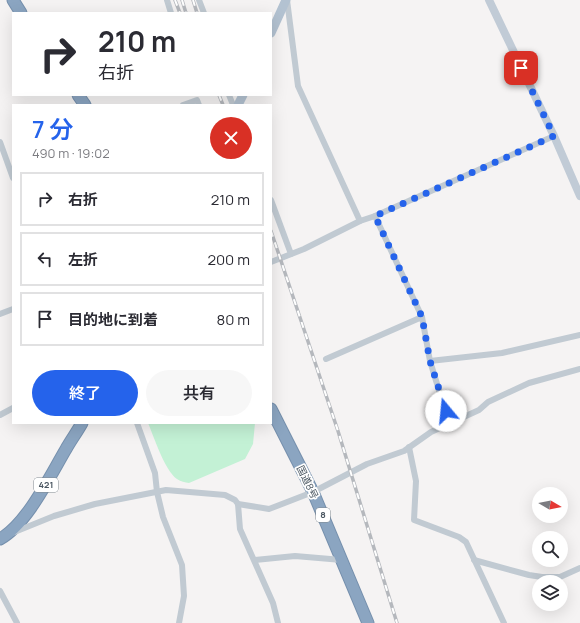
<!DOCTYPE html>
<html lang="ja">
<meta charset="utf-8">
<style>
body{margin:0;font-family:Manrope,"Noto Sans JP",sans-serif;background:#f7f7f7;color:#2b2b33;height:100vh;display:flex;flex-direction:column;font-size:15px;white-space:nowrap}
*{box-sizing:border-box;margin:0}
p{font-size:13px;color:#7c7c81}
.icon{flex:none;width:22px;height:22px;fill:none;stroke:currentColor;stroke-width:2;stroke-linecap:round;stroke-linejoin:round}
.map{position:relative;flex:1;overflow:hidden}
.details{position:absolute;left:12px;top:104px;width:260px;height:320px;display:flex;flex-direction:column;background:#fff;border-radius:0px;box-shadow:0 4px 16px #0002}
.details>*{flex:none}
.hud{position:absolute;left:12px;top:12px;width:260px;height:84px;border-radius:0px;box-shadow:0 4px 16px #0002;background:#fff;color:#2b2b33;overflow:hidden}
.needle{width:26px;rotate:100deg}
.tools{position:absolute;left:532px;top:487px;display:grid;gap:8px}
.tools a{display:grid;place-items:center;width:36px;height:36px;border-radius:50%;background:#fff;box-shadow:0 4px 16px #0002;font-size:20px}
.pin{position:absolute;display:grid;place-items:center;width:34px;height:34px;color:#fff;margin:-17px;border-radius:8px;box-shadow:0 2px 6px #0006}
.me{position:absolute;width:44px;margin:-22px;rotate:343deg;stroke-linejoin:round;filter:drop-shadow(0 0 3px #0008)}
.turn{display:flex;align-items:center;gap:14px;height:84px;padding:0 20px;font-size:18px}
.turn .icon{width:52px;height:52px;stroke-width:2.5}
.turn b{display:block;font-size:28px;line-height:34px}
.round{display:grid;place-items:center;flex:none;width:42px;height:42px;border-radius:21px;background:#f7f7f7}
.overview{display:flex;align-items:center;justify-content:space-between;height:68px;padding:0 20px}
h1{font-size:24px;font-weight:600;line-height:30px;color:#2563eb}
.action{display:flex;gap:8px;margin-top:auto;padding:8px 20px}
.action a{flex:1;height:46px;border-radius:24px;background:#2563eb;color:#fff;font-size:16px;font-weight:600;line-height:46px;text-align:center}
.action a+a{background:#f7f7f7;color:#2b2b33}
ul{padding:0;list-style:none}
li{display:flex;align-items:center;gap:12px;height:54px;margin:0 8px 6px;padding:0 12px;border:2px solid #e1e1e2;border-radius:0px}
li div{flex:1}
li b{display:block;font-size:15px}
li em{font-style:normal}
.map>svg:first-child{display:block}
.green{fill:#c3f1d5}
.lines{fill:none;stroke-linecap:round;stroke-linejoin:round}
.highway-casing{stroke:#7690ad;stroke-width:13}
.street{stroke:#c1cad2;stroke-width:6}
.secondary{stroke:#c1cbd6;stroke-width:8}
.primary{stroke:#b3c2d1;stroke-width:9}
.highway{stroke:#8ba5c1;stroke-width:11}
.rail-casing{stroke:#b5b8bd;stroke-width:3.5}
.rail{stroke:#fff;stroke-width:2;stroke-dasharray:6;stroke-linecap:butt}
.route{stroke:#2563eb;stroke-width:7;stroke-dasharray:0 12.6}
.labels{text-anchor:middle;stroke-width:3.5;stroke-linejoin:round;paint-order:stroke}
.shield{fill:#fff;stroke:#808990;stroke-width:1}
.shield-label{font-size:9px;font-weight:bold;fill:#4a5661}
.street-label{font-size:10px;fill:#4a5661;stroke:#fff}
</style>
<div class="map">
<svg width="580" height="623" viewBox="0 0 580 623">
<rect width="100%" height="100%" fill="#f5f3f3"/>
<path class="green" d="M148,423H255L253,444L245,459L189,483C185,482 181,482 177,479C165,471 154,437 148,423Z"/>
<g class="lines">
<g class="highway-casing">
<g id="highway">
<path d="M13,0L21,13"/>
<path d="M78,95L85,105"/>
<path d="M271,409L313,492L368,623"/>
<path d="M0,539C27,524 50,476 66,449C71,440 77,432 82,423"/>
</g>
</g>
<g class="street">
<path d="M167,0L171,13"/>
<path d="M199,0L204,13"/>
<path d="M287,0L298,86L360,221"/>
<path d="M229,95L233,105"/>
<path d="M183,105L197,100L199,105"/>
<path d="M0,142L13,178"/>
<path d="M271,200L291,254"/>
<path d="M375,216L422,317"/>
<path d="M271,262L304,249L360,221L375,216L554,136"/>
<path d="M0,314L13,309"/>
<path d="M326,359L422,317L430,361L502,353L580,335"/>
<path d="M430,361L449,423"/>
<path d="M0,415L13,408"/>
<path d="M137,423L155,473L157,492L163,517L182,565L184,596L179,623"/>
<path d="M409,447L416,481L414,520L459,537L466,542L504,623"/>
<path d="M238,504L240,529L273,603L278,623"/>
<path d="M12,533L54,516L95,504L166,490L225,495L235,500L238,504L269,509L313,492L367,464L404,451L431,432L479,410L488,402L529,383L580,369"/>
<path d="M255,560L295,556L342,560"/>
<path d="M474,560L529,575L542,577H560L580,568"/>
<path d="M0,591L17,623"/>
</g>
<path class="secondary" d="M489,0L554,136L580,196"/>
<g class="primary">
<path d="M271,33L286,0"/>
<path d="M238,105L243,95"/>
</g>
<use href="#highway" class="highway"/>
<g class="rail-casing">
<g id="rail">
<path d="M175,0L180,13"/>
<path d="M182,0L186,13"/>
<path d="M193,0L197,13"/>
<path d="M219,95L223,105"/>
<path d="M271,231L338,431L397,623"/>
</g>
</g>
<use href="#rail" class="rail"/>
</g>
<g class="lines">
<path class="route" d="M446,411L430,361L422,317L375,216L554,136L521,68"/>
</g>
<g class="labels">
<g class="shield">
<rect x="34" y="478" width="24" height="14" rx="3"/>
<rect x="316" y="508" width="14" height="14" rx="3"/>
</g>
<g class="shield-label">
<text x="46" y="488">421</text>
<text x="323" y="518">8</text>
</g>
<g class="street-label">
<text transform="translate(308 482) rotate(64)" y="4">国道8号</text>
</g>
</g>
</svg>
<div class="tools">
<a><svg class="needle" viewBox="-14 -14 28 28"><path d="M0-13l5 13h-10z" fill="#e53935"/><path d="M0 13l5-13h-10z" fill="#7c7c81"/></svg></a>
<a><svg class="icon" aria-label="search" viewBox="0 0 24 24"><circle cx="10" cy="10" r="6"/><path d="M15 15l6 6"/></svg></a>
<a><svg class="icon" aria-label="layers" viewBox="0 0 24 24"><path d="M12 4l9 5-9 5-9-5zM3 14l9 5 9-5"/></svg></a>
</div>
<div class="pin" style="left:521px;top:68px;background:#d93025"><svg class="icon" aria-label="arrive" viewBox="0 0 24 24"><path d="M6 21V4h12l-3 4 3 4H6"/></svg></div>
<svg class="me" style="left:446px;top:411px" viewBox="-20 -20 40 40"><circle r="19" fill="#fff"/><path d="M0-13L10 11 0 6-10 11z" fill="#2563eb"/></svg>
<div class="hud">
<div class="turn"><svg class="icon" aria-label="right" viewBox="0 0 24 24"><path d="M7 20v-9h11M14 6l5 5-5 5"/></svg><div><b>210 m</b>右折</div></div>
</div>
<section class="details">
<div class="overview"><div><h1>7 分</h1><p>490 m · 19:02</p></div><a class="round" style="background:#d93025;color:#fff"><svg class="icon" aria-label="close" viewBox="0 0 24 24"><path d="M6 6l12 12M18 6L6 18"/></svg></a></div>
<ul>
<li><svg class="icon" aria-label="right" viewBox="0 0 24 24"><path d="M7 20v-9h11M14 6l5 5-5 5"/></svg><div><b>右折</b></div><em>210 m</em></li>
<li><svg class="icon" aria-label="left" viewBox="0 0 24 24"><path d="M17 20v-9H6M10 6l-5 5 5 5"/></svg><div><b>左折</b></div><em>200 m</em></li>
<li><svg class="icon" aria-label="arrive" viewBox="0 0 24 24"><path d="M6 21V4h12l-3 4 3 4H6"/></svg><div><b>目的地に到着</b></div><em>80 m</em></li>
</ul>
<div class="action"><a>終了</a><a>共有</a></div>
</section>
</div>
